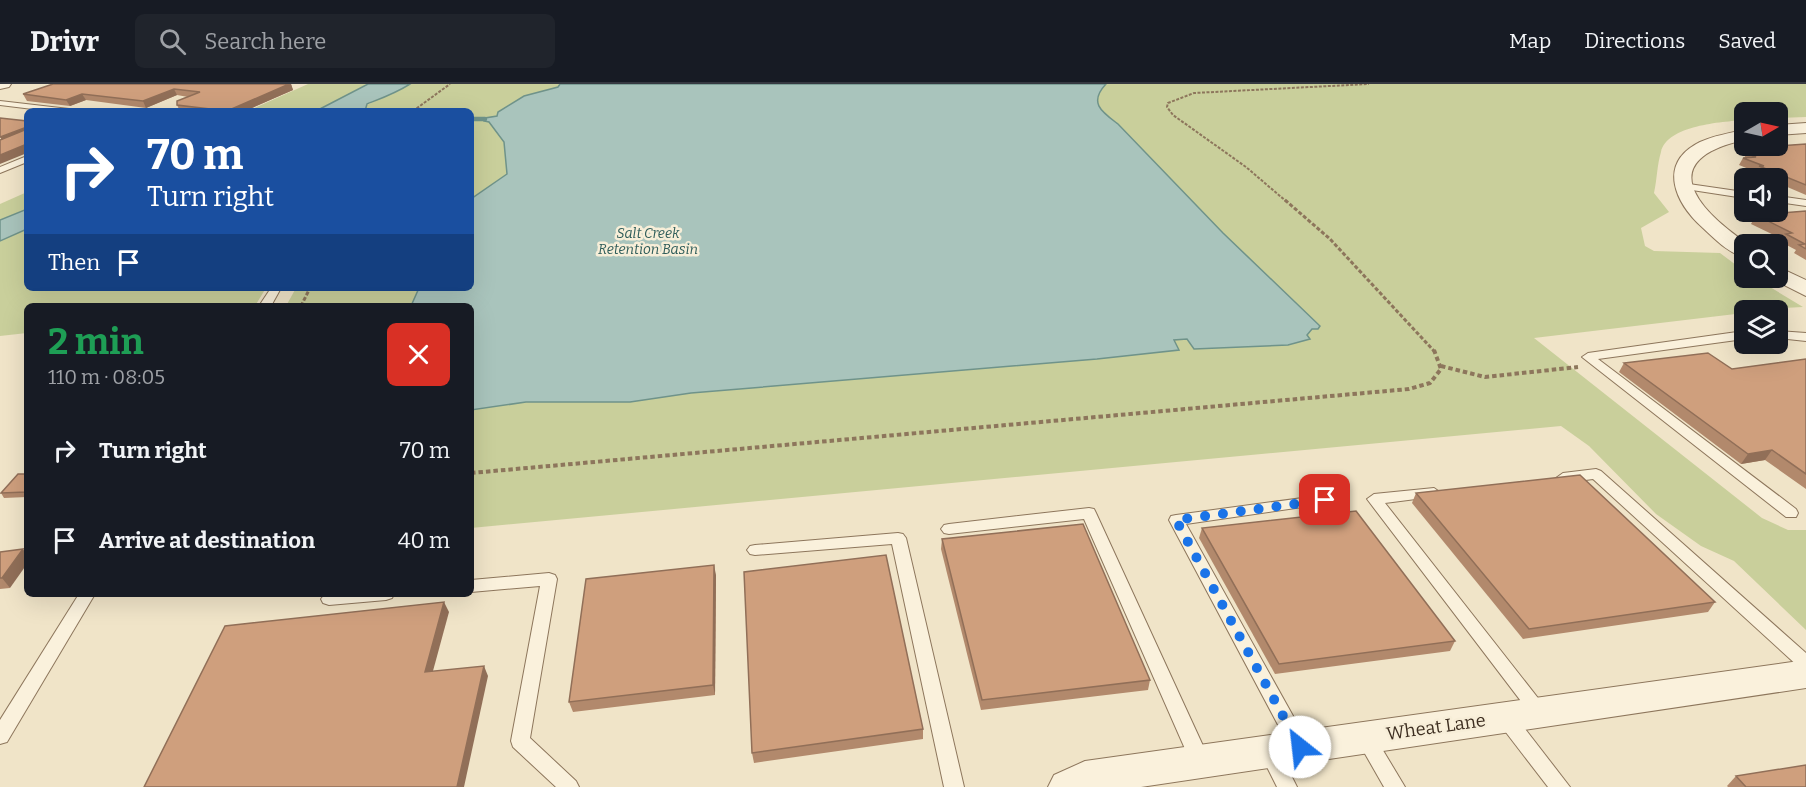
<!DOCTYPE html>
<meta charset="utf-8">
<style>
body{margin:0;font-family:Bitter,serif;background:#20242c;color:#f1f3f6;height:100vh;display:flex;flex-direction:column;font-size:22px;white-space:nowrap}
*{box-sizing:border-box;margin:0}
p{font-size:20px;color:#9ea1a6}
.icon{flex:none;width:33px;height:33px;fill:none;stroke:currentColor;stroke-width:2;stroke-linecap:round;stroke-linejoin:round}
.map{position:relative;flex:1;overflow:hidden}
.drawer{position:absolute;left:24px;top:219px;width:450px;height:294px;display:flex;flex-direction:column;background:#171b24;border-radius:9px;box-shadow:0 6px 24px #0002}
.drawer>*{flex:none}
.guide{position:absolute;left:24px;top:24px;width:450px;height:183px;border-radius:9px;box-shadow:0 6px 24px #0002;background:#1a4fa0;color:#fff;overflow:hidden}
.needle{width:39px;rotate:81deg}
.tools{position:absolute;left:1734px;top:18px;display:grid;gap:12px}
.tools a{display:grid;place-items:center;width:54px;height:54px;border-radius:9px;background:#171b24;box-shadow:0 6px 24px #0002;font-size:30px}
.pin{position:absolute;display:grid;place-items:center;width:51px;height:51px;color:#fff;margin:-26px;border-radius:12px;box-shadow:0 3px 9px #0006}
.me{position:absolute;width:66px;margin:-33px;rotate:331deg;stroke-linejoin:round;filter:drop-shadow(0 0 4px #0008)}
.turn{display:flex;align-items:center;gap:21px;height:126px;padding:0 24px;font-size:27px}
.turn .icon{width:78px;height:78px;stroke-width:2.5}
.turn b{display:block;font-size:42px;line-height:51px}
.then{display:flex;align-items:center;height:57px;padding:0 24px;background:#0003;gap:12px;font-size:22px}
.round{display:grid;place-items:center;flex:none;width:63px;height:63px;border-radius:9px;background:#20242c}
.head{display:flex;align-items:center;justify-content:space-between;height:102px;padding:0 24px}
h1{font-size:36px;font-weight:700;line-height:45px;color:#1e9e55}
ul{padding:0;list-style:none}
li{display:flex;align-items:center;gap:18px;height:90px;padding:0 24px}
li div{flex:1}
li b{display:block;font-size:22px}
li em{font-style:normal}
header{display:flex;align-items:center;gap:36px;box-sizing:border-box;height:84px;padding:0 30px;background:#171b24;border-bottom:2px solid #363941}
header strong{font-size:28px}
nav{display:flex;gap:33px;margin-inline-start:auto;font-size:21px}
.search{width:420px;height:54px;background:#20242c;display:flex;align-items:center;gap:15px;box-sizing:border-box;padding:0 21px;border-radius:9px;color:#9ea1a6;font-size:22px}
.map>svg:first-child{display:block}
.green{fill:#c9cf9b}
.water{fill:#a9c4bc;stroke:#6f938a;stroke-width:1.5}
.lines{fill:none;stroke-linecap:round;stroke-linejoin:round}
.stream{stroke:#6f938a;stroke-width:4.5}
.lane-casing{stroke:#8d765c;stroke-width:2}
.street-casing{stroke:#8d765c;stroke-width:2}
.path-far2{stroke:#8d765c;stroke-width:2;stroke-dasharray:3 1.5;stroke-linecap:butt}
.path-far1{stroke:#8d765c;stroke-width:3;stroke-dasharray:4 2;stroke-linecap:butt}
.path{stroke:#8d765c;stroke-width:4;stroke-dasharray:4.5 3;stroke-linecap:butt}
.lane{fill:#faf1dc;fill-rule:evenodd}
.street{fill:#faf1dc;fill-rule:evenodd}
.wall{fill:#b2896c}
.shaded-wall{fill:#916f58}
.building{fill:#cf9f7d;stroke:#916f58;stroke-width:1.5}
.route{stroke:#1a73e8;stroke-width:10;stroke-dasharray:0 18}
.labels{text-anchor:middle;stroke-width:5;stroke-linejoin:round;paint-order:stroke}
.far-water-label{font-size:14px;font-style:italic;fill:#2f5d5a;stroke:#f7eed8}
.near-street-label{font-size:18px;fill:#3d2e20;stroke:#f7eed8}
</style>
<header>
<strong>Drivr</strong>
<div class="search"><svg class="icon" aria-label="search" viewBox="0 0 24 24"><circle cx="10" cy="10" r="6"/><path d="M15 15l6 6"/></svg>Search here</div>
<nav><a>Map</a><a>Directions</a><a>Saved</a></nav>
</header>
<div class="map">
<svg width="1806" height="703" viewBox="0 0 1806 703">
<rect width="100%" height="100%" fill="#f0e4c8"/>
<g class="green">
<path d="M308,0H368L316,27H248Z"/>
<path d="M410,0H1806V33L1778,34V28H1744V36C1722,38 1667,41 1661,68C1657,81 1657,96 1654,109L1669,128L1641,144L1645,162L1654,167L1720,169L1744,187V194H1755L1803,223L1744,226V229L1534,254L1762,434L1788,446H1806V546L1734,477L1701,462L1656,430L1589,362L1561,342L471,444V222H286L296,204H471V27H358C374,15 393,11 410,0Z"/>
<path d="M27,108V125L0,136V120Z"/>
<path d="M27,145V204H266L255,222H27V249L0,252V157Z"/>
</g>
<g class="water">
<path d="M368,0H410C396,9 382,14 367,20L365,27H316Z"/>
<path d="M560,0H1106C1088,19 1102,28 1118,40L1223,149L1320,242L1318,245H1312L1307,251L1310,255L1288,261L1194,265L1187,255L1174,256L1179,266L1097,275L691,309L630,318H526L471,326V222H411L419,204H471V115L507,90L504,58L489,38L484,37L485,34L497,32L498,28L524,12L558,3Z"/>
<path d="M27,125V145L0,157V136Z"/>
</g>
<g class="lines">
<path class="stream" d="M471,35H485"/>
<g class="lane-casing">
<g id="lane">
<path d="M0,17L69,25L73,27H49L0,21Z"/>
<path d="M27,72V78L0,89V83Z"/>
<path d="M1682,99L1744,108V114L1679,104V100Z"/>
<path d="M1778,112L1806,116V122L1778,118Z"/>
<path d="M271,204H281L271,222H259Z"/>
<path d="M1744,247V255L1598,275L1796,425L1798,429L1796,433H1786L1582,273L1588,269Z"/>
<path d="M1778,247L1806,249V257L1778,254Z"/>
<path d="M1596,385L1601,387L1806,569V586L1800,584L1593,395L1563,399L1556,394L1563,389Z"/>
<path d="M1434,404L1441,409L1439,412L1385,419L1545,623L1548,628L1545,633L1539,636L1533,633L1367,415L1374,410Z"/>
<path d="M1325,411L1332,416L1330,419L1186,440L1307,657L1309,663L1307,669L1300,671L1293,669L1169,436L1171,432L1176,431Z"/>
<path d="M1089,424L1094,425L1096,429L1210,677L1207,683L1200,685L1193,683L1084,435L949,450L944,449L941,445L944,441L949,440Z"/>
<path d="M898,449L903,450L906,454L964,703H944L892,460L755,471L750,470L747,466L750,462L755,461Z"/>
<path d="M549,489L555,491L557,495L530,654L576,697L579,703H556L513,663L511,657L540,502L471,508V496Z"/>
<path d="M79,510H95L7,658L0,660V636Z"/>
<path d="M394,510L392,514L386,516L329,521L323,519L321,515L325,510Z"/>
<path d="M1505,625L1512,628L1570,703H1548L1498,638L1496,633L1498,628Z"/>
<path d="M1365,646L1372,648L1405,703H1384L1356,654L1358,648Z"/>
<path d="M1269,659L1276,661L1297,703H1277L1259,667L1262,661Z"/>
</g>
</g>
<g class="street-casing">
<g id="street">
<path d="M0,0H11L9,3L0,5Z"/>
<path d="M1806,39V49L1778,51V41Z"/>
<path d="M1744,46V56C1654,76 1696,125 1748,160H1744V173C1728,169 1715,155 1703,144C1676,120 1656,80 1700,58C1713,52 1729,49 1744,46Z"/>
<path d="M1778,183L1806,196V212L1770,194H1778Z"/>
<path d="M1806,576V604L1141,703H1048L1054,691L1085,677Z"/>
</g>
</g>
<g class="path-far2">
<path d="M413,27L450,0"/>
<path d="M1287,118L1246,83L1173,31L1167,23L1168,19L1194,9L1369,0"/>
</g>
<g class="path-far1">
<path d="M1285,116L1330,155L1434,267"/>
<path d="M301,222L310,204"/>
</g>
<g class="path">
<path d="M1441,282L1485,293L1578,283"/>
<path d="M471,389L1409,305L1430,299L1441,285L1434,266"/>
</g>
<use href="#lane" class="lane"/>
<use href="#street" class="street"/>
</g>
<g class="wall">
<path d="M53,0H291L293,6L245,27H180L177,21L188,13L177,11L146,24L86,16L70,22L27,17L23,10Z"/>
<path d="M1806,60V111L1778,99V94H1767L1755,90L1756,88L1739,81L1743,74H1744L1747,69H1748L1751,64Z"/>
<path d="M1806,127V176L1794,169L1796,166L1781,158L1782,155L1751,140L1756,131Z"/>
<path d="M1806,275V405L1765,376L1741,380L1619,288L1624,279L1732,285Z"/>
<path d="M27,390V413L4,414L1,409Z"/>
<path d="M1416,409L1715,518L1708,528L1523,555L1412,419Z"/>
<path d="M1202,444L1455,557L1450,567L1275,590L1199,454Z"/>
<path d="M942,455L1150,596L1148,606L981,626L941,465Z"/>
<path d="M0,468L10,504L0,505Z"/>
<path d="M716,491L715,611L573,628L569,618Z"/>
<path d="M923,645V655L754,679L752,669Z"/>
<path d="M1736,692L1806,703H1728L1727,702Z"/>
</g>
<g class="shaded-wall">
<path d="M289,0H291L293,6L245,27H227Z"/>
<path d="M174,5L177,11L146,24L143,17Z"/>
<path d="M82,10L86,16L70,22L66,16Z"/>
<path d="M27,43V52L5,61L0,53Z"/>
<path d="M27,60V69L0,80V71Z"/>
<path d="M1772,366L1765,376L1741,380L1748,370Z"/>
<path d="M23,465L27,471V480L10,504L2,494Z"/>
<path d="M714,481L716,491L715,611L713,601Z"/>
<path d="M444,518L449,528L430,598L425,588Z"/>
<path d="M484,582L488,592L464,703H457Z"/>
</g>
<g class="building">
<path d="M53,0H289L227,27L177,21V17L200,8L174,5L143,17L82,10L66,16L23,10Z"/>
<path d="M0,34L27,37V43L0,53Z"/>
<path d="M27,45V60L0,71V56Z"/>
<path d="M1806,60V101L1759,82H1764L1743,74L1756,73L1747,69L1760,68L1751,64Z"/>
<path d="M1806,127V165L1799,161L1805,160L1786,150L1792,149L1756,131Z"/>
<path d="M1708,269L1732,285L1806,275V390L1772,366L1748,370L1624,279Z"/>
<path d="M18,390H27V406L26,408L1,409Z"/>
<path d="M1580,391L1715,518L1529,545L1416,409Z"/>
<path d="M1356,427L1455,557L1279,580L1202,444Z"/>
<path d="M1083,440L1150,596L982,616L942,455Z"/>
<path d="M23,465L2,494H0V468Z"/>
<path d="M886,471L923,645L752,669L744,488Z"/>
<path d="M714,481L713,601L569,618L586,495Z"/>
<path d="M444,518L425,588L484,582L457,703H144L225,542Z"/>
<path d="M1806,681V703H1746L1736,692Z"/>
</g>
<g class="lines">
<path class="route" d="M1300,663L1176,436L1325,416"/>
</g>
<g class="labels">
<g class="far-water-label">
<text x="648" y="154">Salt Creek<tspan x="648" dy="16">Retention Basin</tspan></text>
</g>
<g class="near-street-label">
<text transform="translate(1436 643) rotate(-8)" y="6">Wheat Lane</text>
</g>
</g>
</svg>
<div class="tools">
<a><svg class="needle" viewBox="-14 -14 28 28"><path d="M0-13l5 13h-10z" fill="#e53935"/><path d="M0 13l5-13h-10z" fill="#9ea1a6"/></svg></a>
<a><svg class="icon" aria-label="sound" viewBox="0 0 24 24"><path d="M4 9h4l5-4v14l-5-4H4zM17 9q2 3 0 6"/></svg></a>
<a><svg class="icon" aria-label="search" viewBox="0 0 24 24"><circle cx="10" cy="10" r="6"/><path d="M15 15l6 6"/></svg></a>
<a><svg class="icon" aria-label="layers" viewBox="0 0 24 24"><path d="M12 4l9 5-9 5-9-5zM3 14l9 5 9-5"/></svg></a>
</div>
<div class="pin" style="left:1325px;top:416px;background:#d93025"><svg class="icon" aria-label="arrive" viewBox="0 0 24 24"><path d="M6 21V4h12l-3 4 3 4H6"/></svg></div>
<svg class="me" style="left:1300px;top:663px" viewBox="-20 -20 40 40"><circle r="19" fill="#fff"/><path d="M0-13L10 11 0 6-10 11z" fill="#1a73e8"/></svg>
<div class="guide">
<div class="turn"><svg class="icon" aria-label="right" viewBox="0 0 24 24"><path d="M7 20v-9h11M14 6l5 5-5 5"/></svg><div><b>70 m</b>Turn right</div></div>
<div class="then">Then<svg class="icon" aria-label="arrive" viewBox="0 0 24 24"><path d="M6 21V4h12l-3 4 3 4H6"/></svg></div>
</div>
<section class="drawer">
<div class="head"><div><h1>2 min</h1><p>110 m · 08:05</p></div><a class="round" style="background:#d93025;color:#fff"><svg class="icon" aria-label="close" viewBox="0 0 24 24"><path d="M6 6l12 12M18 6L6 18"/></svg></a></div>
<ul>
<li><svg class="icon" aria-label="right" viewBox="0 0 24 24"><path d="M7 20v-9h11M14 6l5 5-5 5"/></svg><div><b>Turn right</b></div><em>70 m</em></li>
<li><svg class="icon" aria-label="arrive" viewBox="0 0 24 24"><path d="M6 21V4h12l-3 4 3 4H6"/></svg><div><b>Arrive at destination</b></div><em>40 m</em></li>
</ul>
</section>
</div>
